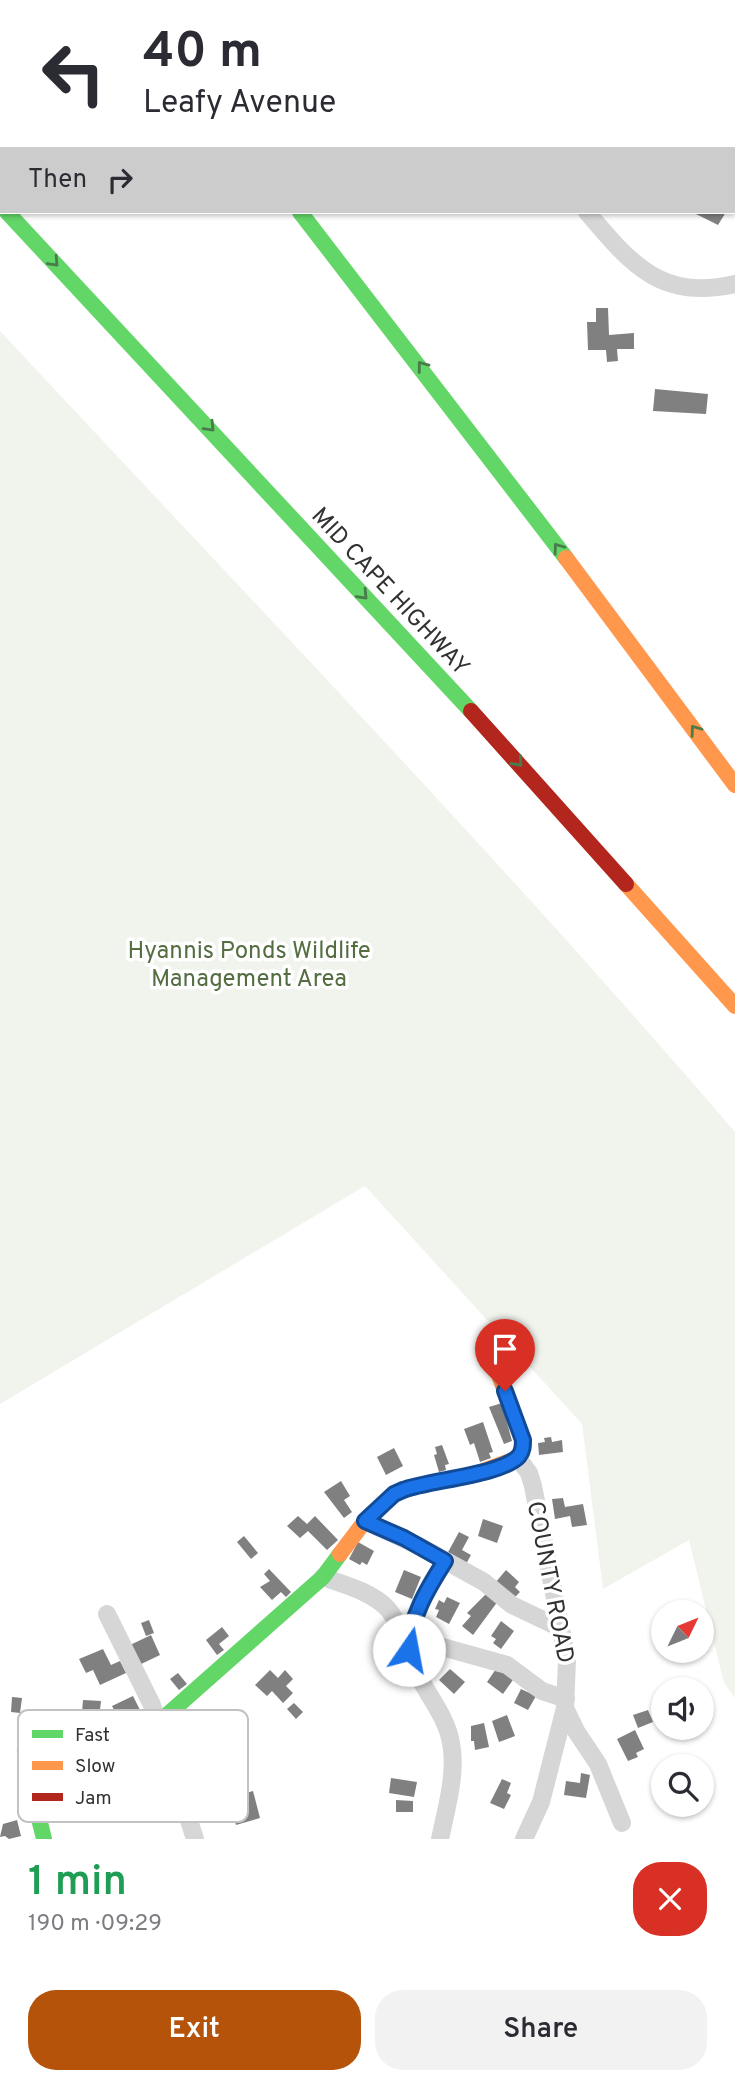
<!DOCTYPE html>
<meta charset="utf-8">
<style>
body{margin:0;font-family:Overpass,sans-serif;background:#f2f2f3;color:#2b2b33;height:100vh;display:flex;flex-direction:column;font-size:26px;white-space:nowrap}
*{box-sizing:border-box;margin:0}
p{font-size:23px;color:#7c7c81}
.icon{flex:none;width:38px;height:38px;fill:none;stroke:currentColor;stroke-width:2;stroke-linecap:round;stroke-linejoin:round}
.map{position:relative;height:1839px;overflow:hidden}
.sheet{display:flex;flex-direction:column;background:#fff;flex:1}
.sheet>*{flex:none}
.guide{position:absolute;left:0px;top:0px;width:735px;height:214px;box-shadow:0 2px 5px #0004;background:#fff;color:#2b2b33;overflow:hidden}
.needle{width:46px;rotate:47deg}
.tools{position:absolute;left:651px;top:1600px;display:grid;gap:14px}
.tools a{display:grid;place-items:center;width:63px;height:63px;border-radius:50%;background:#fff;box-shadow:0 2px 5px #0004;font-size:35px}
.pin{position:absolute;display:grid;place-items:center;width:60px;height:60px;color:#fff;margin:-72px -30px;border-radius:50% 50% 50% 0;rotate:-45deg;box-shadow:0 0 7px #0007}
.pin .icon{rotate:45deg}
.me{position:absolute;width:77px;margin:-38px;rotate:12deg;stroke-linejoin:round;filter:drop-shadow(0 0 5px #0008)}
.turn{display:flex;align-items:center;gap:24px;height:147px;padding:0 28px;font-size:32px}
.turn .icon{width:91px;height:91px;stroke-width:2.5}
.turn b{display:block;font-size:49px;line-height:60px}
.then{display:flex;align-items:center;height:66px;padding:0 28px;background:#0003;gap:14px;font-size:26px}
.round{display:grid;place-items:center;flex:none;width:74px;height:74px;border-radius:28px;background:#f2f2f3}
.head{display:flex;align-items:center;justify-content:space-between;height:119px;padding:0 28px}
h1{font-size:42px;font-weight:600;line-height:52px;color:#1e9e55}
.action{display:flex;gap:14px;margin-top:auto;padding:14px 28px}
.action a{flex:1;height:80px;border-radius:28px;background:#b45309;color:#fff;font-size:28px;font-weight:600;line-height:80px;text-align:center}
.action a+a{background:#f2f2f3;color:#2b2b33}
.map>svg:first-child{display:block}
.green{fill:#f1f4ed}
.building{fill:#808080}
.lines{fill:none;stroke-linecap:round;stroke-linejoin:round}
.street{stroke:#d6d6d6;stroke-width:18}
.fast{stroke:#63d668;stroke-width:16}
.slow{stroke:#ff974d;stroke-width:16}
.jam{stroke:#b3261e;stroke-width:16}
.oneway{stroke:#487c4a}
.route-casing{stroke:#114b97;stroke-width:18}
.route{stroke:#1a73e8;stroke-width:12}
.labels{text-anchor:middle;stroke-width:7;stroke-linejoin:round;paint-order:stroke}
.street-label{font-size:24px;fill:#323232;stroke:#fff}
.park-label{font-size:24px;fill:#546d41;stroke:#fff}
.key{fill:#fff;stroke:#c2c2c2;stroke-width:2}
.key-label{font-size:19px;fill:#323232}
</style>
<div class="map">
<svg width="735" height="1839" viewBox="0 0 735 1839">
<rect width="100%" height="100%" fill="#fff"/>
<path class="green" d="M0,331C247,596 499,857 735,1132V1698L724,1683L689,1540L603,1589L582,1424L365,1186L0,1404Z"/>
<g class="building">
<path d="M692,212H726L718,225Z"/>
<path d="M596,308H608L609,335L634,333V349H617L618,361L607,362L606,350H588L587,322H596Z"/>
<path d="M655,389L708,394L706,414L653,411Z"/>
<path d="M483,1344L491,1359L480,1364L476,1347Z"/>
<path d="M502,1403L512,1441L504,1444L489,1407Z"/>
<path d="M483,1422L493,1452L489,1453L491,1458L480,1462L474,1443L470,1445L464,1429Z"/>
<path d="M551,1437L552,1442L562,1440L563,1452L539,1455L538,1443L545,1442L544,1438Z"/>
<path d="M442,1445L449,1464L445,1465L446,1470L439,1472L434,1455L437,1454L435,1447Z"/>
<path d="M394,1448L403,1466L386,1475L377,1457Z"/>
<path d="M341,1481L350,1496L344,1500L352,1512L344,1518L324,1492Z"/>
<path d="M563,1498L565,1507L583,1504L587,1525L572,1527L570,1516L555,1519L552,1499Z"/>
<path d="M298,1516L307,1524L315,1516L338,1540L327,1550L308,1531L300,1538L287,1526Z"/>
<path d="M483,1519L503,1526L497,1543L478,1536Z"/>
<path d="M459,1532L469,1537L462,1550L471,1555L466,1564L447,1554Z"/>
<path d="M244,1536L258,1553L251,1559L237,1542Z"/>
<path d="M358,1542L374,1551L367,1565L362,1562L360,1565L349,1559Z"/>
<path d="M269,1569L291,1592L286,1597L281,1592L272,1600L260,1587L270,1581L264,1574Z"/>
<path d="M404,1570L421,1577L412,1599L395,1592Z"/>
<path d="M506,1570L519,1582L515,1587L520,1592L513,1599L495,1583Z"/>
<path d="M488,1592L498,1601L473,1635L462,1626L471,1616L467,1613Z"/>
<path d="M447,1597L460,1603L449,1624L436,1617L439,1610L435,1609L439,1600L444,1603Z"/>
<path d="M149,1620L154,1633L146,1636L141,1623Z"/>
<path d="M501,1621L514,1631L501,1649L493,1643L496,1639L491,1636Z"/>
<path d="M222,1627L229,1636L219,1644L224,1650L217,1655L206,1640Z"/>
<path d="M151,1635L160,1655L137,1666L128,1646Z"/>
<path d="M103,1649L111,1665L120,1661L126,1673L100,1685L93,1670L86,1673L79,1659Z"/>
<path d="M498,1666L515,1677L503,1694L487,1682Z"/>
<path d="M450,1669L465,1682L454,1694L439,1680Z"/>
<path d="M270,1670L278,1678L285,1670L293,1679L286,1686L293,1693L283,1703L272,1691L267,1696L255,1685Z"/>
<path d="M178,1673L187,1684L179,1690L170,1679Z"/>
<path d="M521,1689L536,1696L528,1710L514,1703Z"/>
<path d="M133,1696L140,1710L119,1720L112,1706Z"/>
<path d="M12,1697L22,1698L20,1713L11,1712Z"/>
<path d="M83,1700L101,1701L99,1719L86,1717L87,1712H82Z"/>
<path d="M294,1703L303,1712L296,1719L287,1709Z"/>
<path d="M648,1710L653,1722L638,1728L633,1715Z"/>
<path d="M507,1715L515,1736L499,1742L492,1721Z"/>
<path d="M484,1723L489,1747L475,1750L474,1741H471V1726Z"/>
<path d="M635,1730L644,1749L636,1753L638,1757L628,1761L617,1739Z"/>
<path d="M581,1773L590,1775L586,1798L564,1795L566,1781L580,1783Z"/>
<path d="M391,1778L417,1782L414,1797L389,1793Z"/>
<path d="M502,1779L511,1783L507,1793L511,1795L504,1809L490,1803Z"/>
<path d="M253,1791L260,1818L236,1825L228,1798Z"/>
<path d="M396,1800L413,1801V1812H396Z"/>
<path d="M17,1820L21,1836L9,1839L5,1836L0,1837L3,1824Z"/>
</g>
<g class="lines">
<g class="street">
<path d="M439,0V2"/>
<path d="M587,212C631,264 661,301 735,284"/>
<path d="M518,1458L529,1473L533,1486L567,1660L565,1708L576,1731L598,1764L622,1823"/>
<path d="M365,1521L417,1545L484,1582L512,1605L560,1628"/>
<path d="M323,1577C345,1585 370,1591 387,1608C396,1617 398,1631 410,1638L507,1665L542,1691L566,1699"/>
<path d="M107,1614L152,1705L195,1839"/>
<path d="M39,1815L104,1765L168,1759"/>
<path d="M440,1839C446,1810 457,1773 451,1743C447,1718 429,1697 418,1675C397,1636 424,1594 445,1561"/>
<path d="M524,1839L541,1802L565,1708"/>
</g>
<g class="fast">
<path d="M7,212L471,711"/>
<path d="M300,212L566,558"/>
<path d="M44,1839C38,1812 27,1782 25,1754C22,1701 76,1727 105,1729C123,1731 141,1729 158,1723L323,1577L340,1554"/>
</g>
<g class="slow">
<path d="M566,558L735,785"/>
<path d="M626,884L735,1006"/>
<path d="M340,1554L365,1521L394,1494L412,1487L475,1474L518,1458L523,1448V1440L497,1369"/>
</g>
<g class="jam">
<path d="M122,0L123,2"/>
<path d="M471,711L626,884"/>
</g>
</g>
<defs><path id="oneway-chevron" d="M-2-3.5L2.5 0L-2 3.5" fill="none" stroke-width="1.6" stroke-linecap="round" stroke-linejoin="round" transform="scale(1.75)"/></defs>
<g class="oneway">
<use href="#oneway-chevron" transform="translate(54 262) rotate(47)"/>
<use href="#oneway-chevron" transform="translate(422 366) rotate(-127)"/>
<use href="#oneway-chevron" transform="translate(210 427) rotate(46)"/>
<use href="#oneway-chevron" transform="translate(558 548) rotate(-126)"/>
<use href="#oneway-chevron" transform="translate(363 595) rotate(47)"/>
<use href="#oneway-chevron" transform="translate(695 730) rotate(-126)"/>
<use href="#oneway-chevron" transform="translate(518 762) rotate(48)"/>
</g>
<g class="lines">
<g class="route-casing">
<path id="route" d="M409,1650C410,1617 428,1588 445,1561L404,1538L365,1521L394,1494L403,1490C429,1480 502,1475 519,1456C523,1451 523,1446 523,1440L505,1391"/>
</g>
<use href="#route" class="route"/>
</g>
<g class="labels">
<g class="street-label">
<text transform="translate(391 591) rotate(47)" y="8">MID CAPE HIGHWAY</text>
<text transform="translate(551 1582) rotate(79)" y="8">COUNTY ROAD</text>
</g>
<g class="park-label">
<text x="249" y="958">Hyannis Ponds Wildlife<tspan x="249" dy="28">Management Area</tspan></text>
</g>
</g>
<rect x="18" y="1710" width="230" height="112" rx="10" class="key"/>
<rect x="32" y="1730" width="31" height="8" fill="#63d668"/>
<rect x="32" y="1761" width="31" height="9" fill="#ff974d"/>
<rect x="32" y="1793" width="31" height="8" fill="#b3261e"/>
<g class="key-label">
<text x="75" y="1741">Fast</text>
<text x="75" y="1772">Slow</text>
<text x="75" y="1804">Jam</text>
</g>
</svg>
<div class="tools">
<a><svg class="needle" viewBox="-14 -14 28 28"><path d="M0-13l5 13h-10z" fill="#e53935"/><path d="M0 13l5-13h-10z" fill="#7c7c81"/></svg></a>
<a><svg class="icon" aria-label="sound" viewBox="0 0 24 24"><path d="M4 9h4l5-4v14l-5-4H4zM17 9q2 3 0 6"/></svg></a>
<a><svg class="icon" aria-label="search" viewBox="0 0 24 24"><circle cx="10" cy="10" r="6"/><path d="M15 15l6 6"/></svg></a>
</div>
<div class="pin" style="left:505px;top:1391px;background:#d93025"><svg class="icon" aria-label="arrive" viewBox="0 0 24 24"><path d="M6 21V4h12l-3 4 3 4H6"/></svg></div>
<svg class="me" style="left:409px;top:1650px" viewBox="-20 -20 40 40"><circle r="19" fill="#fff"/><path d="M0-13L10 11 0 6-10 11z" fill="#1a73e8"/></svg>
<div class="guide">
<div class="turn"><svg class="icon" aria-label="left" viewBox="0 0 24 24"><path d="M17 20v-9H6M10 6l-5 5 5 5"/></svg><div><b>40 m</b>Leafy Avenue</div></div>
<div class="then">Then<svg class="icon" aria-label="right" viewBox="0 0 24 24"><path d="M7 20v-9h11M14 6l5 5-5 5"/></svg></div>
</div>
</div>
<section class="sheet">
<div class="head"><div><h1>1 min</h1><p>190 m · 09:29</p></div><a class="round" style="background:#d93025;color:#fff"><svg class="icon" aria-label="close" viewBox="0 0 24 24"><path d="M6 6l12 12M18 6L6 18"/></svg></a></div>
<div class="action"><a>Exit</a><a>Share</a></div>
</section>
